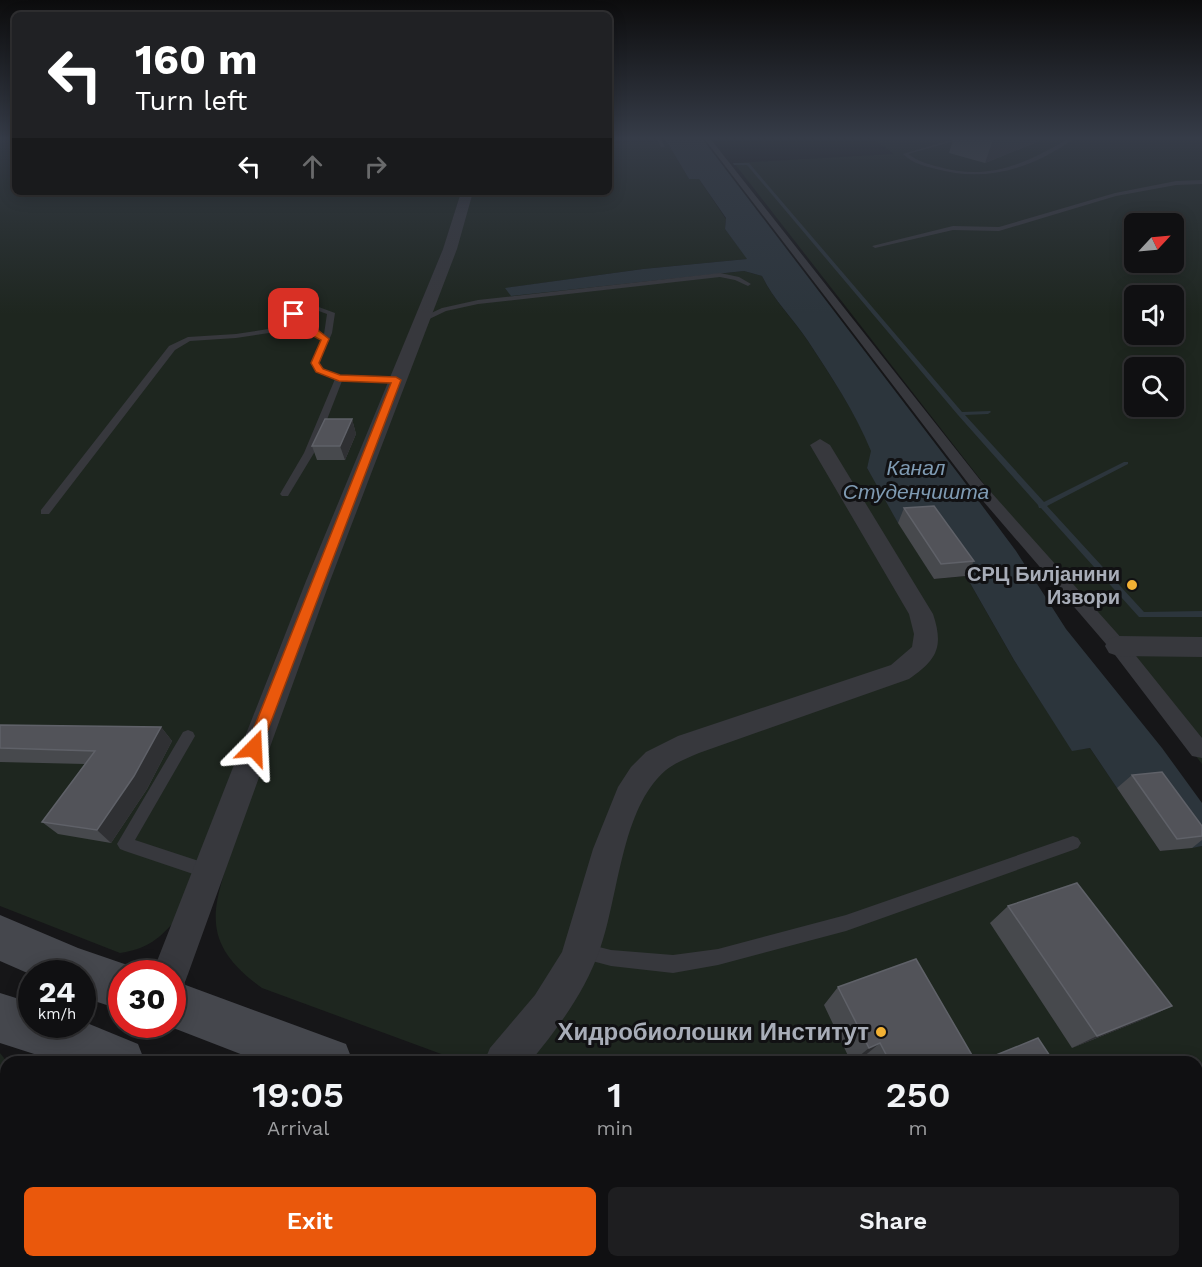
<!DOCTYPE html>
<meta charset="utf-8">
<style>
body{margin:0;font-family:"Work Sans",sans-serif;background:#1e1e20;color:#f1f3f6;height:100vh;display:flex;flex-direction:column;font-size:22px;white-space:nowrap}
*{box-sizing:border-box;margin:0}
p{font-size:20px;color:#9c9d9f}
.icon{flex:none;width:33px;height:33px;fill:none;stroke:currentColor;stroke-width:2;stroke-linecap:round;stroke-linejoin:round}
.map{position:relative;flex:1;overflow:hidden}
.panel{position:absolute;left:0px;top:1056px;width:1203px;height:212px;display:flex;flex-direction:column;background:#101012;border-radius:18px 18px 0 0;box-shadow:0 3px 15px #0003,0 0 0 2px #303032}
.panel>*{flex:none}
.banner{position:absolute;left:12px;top:12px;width:600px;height:183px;border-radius:9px;box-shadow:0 3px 15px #0003,0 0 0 2px #303032;background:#202124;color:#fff;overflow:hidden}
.needle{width:39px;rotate:64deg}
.buttons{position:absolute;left:1124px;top:213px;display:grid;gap:12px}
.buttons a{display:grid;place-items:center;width:60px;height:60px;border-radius:9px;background:#101012;box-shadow:0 3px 15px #0003,0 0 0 2px #303032;font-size:30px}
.speed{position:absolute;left:18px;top:960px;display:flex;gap:12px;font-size:30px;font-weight:700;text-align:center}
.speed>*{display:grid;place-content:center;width:78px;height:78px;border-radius:50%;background:#101012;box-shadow:0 3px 15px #0003,0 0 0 2px #303032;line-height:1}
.speed small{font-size:15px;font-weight:400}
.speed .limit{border:9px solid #d22;background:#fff;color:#111}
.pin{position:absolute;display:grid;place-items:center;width:51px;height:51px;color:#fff;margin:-26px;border-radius:12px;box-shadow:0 3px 9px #0006}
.me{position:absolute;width:66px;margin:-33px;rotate:21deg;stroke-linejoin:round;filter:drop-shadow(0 0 4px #0008)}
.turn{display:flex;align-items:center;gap:21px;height:126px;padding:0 24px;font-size:27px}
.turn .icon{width:78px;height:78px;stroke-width:2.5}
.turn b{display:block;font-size:42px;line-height:51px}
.lanes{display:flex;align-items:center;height:57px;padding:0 24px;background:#0003;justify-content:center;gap:30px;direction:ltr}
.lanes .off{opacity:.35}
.eta{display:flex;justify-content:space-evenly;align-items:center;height:102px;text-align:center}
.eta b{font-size:36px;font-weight:600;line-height:42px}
.action{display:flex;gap:12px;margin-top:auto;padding:12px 24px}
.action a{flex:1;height:69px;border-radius:9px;background:#ea580c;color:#fff;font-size:24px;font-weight:600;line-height:69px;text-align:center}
.action a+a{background:#1e1e20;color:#f1f3f6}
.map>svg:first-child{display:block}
.green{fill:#1e261f;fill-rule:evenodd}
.water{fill:#2c353c}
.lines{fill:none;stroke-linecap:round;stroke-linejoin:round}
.stream{fill:#2c353c;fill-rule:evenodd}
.service{fill:#37383d;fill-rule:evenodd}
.pedestrian{fill:#37383d;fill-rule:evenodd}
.minor{fill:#37383d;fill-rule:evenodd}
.secondary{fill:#45474d;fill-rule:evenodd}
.wall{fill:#47494d}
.shaded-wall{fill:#2f3033}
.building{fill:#525359;stroke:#5f6168;stroke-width:1.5}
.route{fill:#ea580c;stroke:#983908;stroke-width:1.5}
.poi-dot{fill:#f2b134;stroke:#111113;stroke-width:2}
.labels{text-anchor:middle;stroke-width:6;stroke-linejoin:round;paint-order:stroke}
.poi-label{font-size:20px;font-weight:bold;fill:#a8adb8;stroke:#111113;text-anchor:end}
.water-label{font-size:21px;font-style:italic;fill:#7f9bb3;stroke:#111113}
.near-poi-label{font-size:24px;font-weight:bold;fill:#a8adb8;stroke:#111113;text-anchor:end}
</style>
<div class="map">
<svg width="1202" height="1267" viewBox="0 0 1202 1267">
<rect width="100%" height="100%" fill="#161618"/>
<g class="green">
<path d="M0,137H15V192H461L444,247L279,650L173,923C157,941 145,949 120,953L0,906Z"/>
<path d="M871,137H1202V764L734,163L894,154ZM1134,224H1173V262H1134ZM1134,296H1173V334H1134ZM1134,368H1173V406H1134Z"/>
<path d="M667,142L689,179H699L726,219L725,229L748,259L643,269L506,288L640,282L744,271L762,276C774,301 793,318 808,341C831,376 855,412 872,451L867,468L934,579L966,576L1014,660L1072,750L1090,748L1160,851L1202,846V1242L1197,1243V1062H463L262,988C193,938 216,903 237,833L472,192H609V143Z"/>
<path d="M0,1053L7,1062L6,1262H232L186,1267H0Z"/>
<path d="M285,1262H456L466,1267H307Z"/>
</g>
<path class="water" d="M664,137H701L960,476L1016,551L1066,629L1162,748L1202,803V846L1192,848L1147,785L1117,788L1090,748L1072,751L1014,660L966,576L928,520L898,523L867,468L871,451C855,412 831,376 808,341C793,318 774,301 762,276L744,271L511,296L505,288L643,269L747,259L725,229L726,218L699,179H689Z"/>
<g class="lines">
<path class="stream" d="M733,163H749L962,412L990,411L991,412L988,414L965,415L1044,502L1124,462H1128V464L1047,506L1144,612L1202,611V617H1139L1041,508H1039L1038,505L958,415L747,165H734Z"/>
<g class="service">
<path d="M656,137H660L665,147H661Z"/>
<path d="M962,137H968L908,154C919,162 931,165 943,168C991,181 1031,161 1071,137H1076C1034,168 987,183 936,169C924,166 912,163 903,154Z"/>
<path d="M1202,180V184L1176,185L1116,196L999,231L953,230L875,248L872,246L953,226L999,227L1115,193L1176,181Z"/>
<path d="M720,273L739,277L751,284L748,286L735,280L720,277L478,304L446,311L423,322L416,320L442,308L478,300Z"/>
<path d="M316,306L335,313L332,333L319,363C329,381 377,377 396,378L400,380L396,382L342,381L314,453L288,496H282L280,494L304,453L335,379L316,372L311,363L321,340L317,336L302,328L236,338L190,341L175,350L49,514H41V510L169,346L188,337L236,334L294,325L290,322L291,312ZM316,310L327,314L324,334L298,321V315Z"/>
<path d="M188,730L193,732L195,736L135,840L214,866L216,871L214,876L208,879L125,851L120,849L117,844L183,732Z"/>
<path d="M1073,836L1078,838L1081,843L1078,848L1073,850L846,931L718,965L673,973L611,966L577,957L575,951L577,945L583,943L611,950L673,955L718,949L846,915Z"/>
</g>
<path class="pedestrian" d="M703,137H709L981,481L1124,641L1202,738V758L1192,756L1112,651L971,487Z"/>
<g class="minor">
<path d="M461,192H473L457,249L330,581L188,974L183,987L172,991V974H152L306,581L443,249Z"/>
<path d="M820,439L830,445L933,614C944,647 937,660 909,679L699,753C688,758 676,762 666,770C621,808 619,896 600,949C585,992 558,1028 530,1062H484L490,1048L535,995L562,952L593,849L618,787L631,767L646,752L678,736L891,665L912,647L914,634L909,614L810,445Z"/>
<path d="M1118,636L1202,637V657L1118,656L1109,653L1105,646L1109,639Z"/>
</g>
<g class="secondary">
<path d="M0,915L78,948L139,969L141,974H122V1010L82,997V974L32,975L0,961Z"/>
<path d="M172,980L346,1044L353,1062H261L163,1024H172Z"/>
<path d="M0,993L32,1003V1024H82V1021L138,1044L145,1062H59L0,1043Z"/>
<path d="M516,1262H583L586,1267H518Z"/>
<path d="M955,1262H1037L1040,1267H957Z"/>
</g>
</g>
<g class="wall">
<path d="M954,137H1049L985,163L949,153Z"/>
<path d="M352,419L356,434L345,460H317L312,446Z"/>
<path d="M904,508L974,561L966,576L934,579L898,523Z"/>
<path d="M0,725L161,727L172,741L147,789L111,843L58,834L42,822L85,764L0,762Z"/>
<path d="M1132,775L1202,826V840L1192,848L1160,851L1117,788Z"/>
<path d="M1008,906L1172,1006L1144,1019L1072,1048L990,923Z"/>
<path d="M838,987L976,1062H864L862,1058L853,1062H851L824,1005Z"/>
<path d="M1202,1070V1190L1197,1191V1073Z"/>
</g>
<g class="shaded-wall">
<path d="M994,137H1049L985,163Z"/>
<path d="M352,419L356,434L345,460L340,446Z"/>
<path d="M161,727L172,741L147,789L111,843L97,830Z"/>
<path d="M1172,1006L1144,1019L1072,1048L1097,1036Z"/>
<path d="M880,1043L862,1058L852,1062L869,1048Z"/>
</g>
<g class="building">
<path d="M325,419H352L340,446H312Z"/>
<path d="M934,506L974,561L941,564L904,508Z"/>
<path d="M0,725L161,727L134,776L97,830L42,822L95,751L0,748Z"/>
<path d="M1162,772L1202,826V836L1177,839L1132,775Z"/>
<path d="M1077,883L1172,1006L1097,1036L1008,906Z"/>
<path d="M916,959L976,1062H890L880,1043L869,1048L838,987Z"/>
<path d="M1038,1038L1054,1062H979Z"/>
<path d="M1202,1075V1174L1197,1167V1077Z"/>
</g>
<linearGradient id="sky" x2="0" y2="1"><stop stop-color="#0c0c0d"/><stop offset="0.44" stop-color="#363c48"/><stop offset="1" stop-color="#363c48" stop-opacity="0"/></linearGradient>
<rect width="1202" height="314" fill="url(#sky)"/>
<path class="route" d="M291,312H297L298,320L315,328L329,339L319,363L323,369L340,375L396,377L401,380L261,748L254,755L246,748L391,383L339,381L316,372L311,363L321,340L291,324Z"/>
<g class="poi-dot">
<circle cx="1132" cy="585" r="6"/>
<circle cx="881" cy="1032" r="6"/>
</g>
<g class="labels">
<g class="poi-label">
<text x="1120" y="581">СРЦ Билјанини<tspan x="1120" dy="23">Извори</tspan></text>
</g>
<g class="water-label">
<text x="916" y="475">Канал<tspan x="916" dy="24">Студенчишта</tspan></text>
</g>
<g class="near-poi-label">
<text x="869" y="1040">Хидробиолошки Институт</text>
</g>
</g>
</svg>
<div class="buttons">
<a><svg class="needle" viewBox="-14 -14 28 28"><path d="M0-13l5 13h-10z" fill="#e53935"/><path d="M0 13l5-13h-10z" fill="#9c9d9f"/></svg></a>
<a><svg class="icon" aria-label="sound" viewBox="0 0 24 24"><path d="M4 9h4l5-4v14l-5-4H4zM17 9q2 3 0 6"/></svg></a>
<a><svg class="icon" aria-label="search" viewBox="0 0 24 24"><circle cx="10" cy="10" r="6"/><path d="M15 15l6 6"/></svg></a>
</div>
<div class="speed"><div>24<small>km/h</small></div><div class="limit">30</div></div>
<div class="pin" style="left:294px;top:314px;background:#d93025"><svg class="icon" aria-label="arrive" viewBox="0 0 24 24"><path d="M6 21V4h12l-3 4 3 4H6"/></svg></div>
<svg class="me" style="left:254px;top:748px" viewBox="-20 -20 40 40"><path d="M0-17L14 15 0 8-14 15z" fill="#ea580c" stroke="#fff" stroke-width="4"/></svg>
<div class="banner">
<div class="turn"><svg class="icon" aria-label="left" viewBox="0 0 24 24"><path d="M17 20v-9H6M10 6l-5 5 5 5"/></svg><div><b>160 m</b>Turn left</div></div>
<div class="lanes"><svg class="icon" aria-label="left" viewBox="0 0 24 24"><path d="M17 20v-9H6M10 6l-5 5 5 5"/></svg><svg class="icon off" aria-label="ahead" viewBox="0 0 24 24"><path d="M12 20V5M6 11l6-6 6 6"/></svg><svg class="icon off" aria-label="right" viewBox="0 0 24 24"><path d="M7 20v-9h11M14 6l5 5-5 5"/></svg></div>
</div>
<section class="panel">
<div class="eta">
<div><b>19:05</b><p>Arrival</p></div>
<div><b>1</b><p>min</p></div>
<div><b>250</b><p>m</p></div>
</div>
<div class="action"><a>Exit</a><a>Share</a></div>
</section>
</div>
